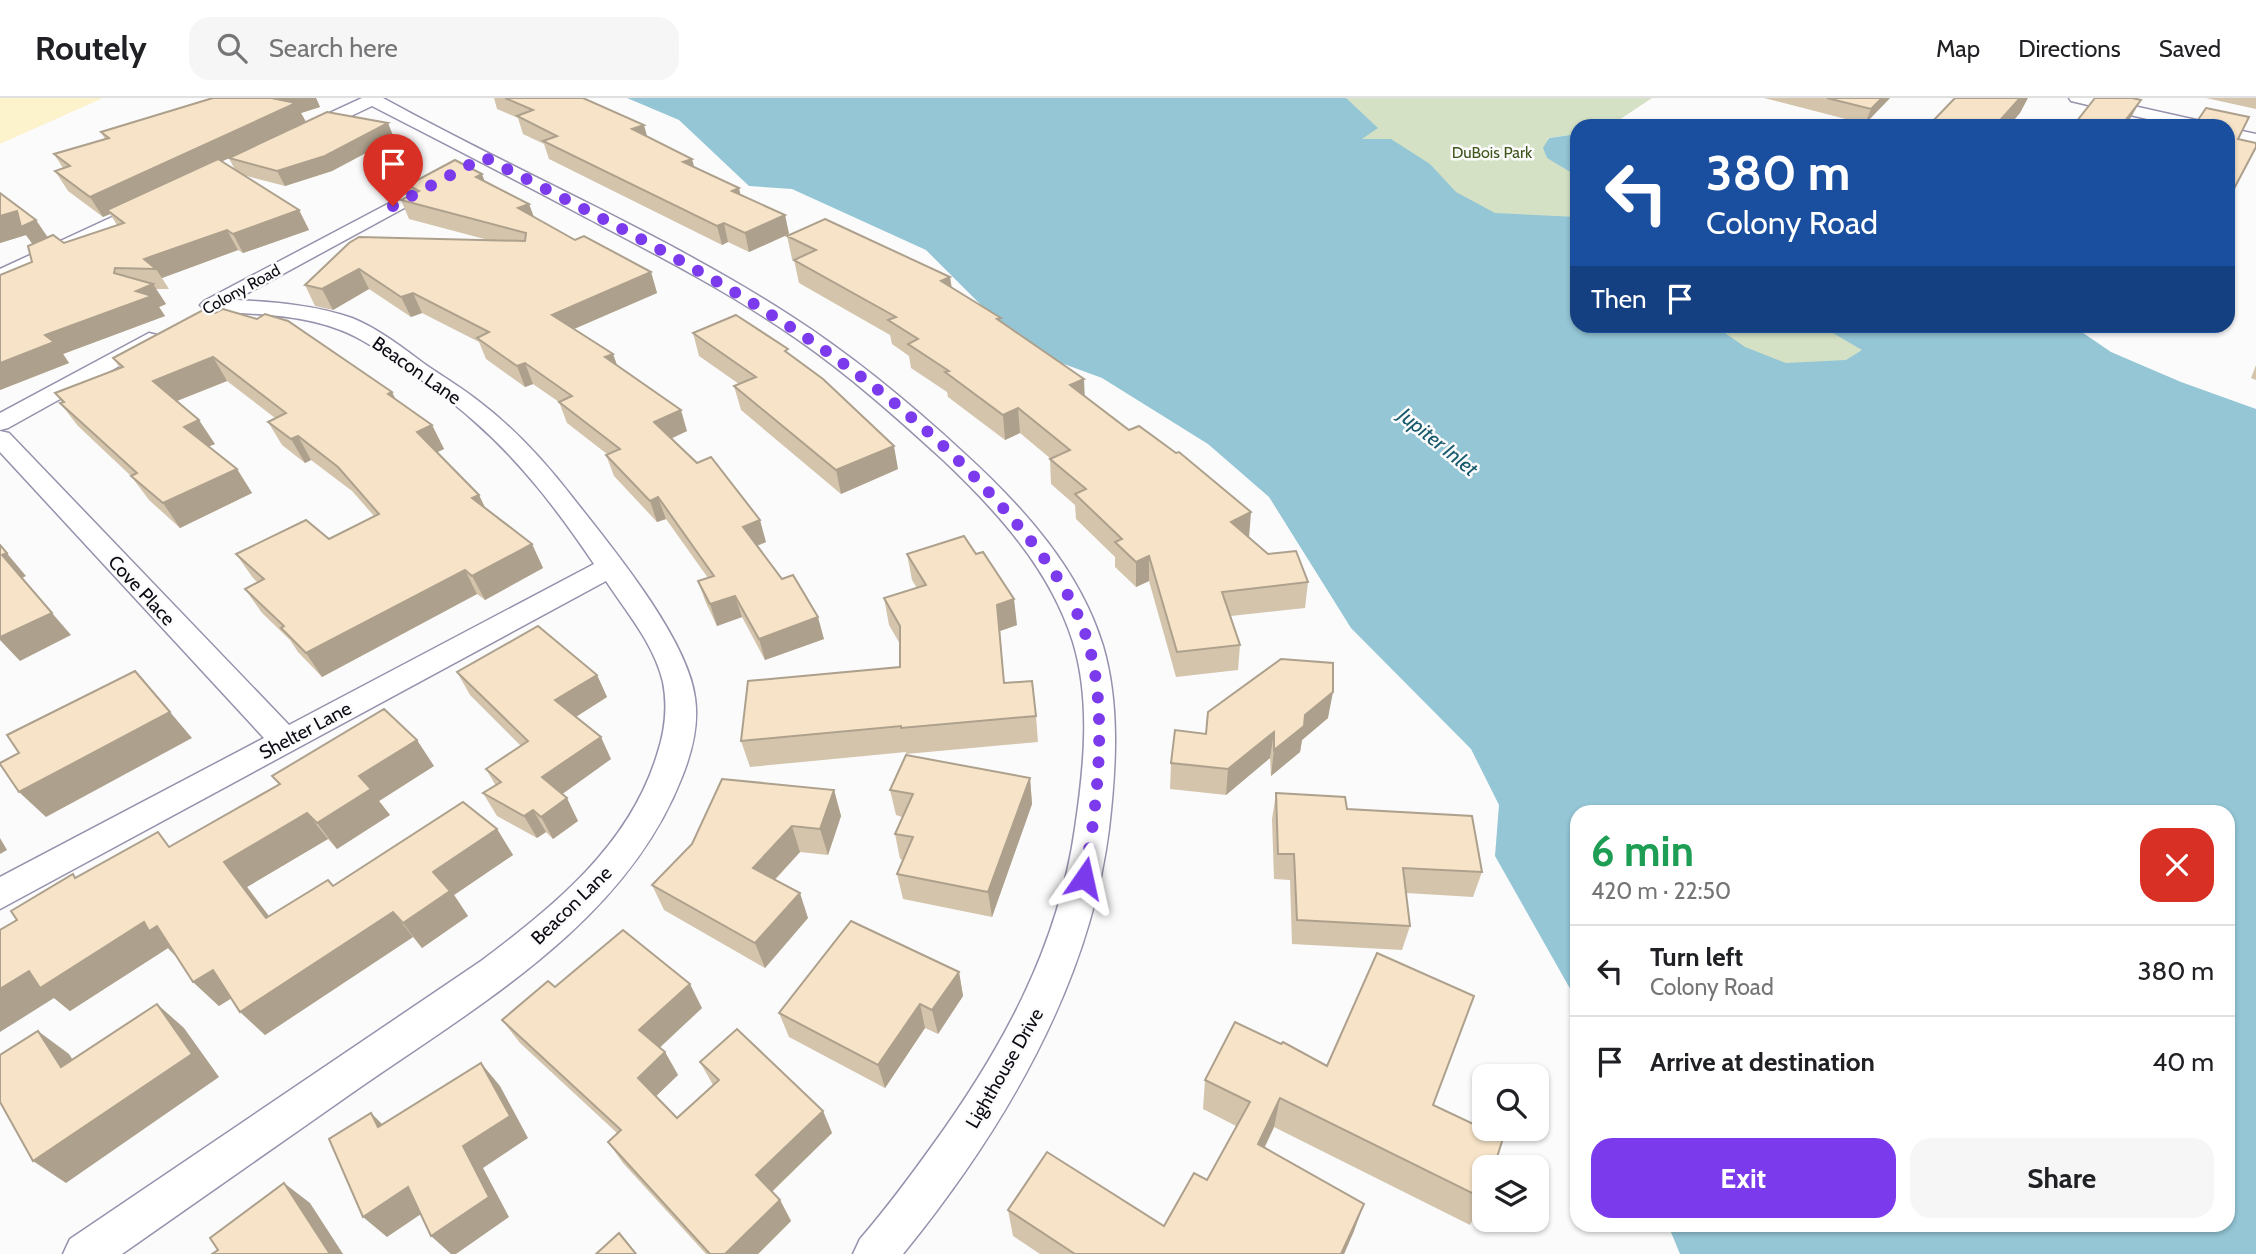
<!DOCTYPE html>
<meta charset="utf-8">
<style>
body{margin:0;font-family:Cabin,sans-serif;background:#f6f6f6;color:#202124;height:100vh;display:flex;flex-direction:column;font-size:26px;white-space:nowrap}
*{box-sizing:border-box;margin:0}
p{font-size:23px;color:#757577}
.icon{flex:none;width:38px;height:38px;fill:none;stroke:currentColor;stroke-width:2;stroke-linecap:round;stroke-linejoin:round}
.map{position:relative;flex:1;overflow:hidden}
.sheet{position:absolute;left:1570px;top:707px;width:665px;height:427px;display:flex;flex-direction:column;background:#fff;border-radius:21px;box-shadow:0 2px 5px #0004}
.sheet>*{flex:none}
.guide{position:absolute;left:1570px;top:21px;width:665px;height:214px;border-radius:21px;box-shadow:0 2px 5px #0004;background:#1a4fa0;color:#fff;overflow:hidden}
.fabs{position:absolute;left:1472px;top:966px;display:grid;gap:14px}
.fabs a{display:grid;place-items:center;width:77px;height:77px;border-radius:14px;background:#fff;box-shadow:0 2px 5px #0004;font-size:35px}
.pin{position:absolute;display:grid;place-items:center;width:60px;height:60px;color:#fff;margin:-72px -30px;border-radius:50% 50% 50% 0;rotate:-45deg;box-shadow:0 0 7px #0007}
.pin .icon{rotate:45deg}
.me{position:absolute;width:77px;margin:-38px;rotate:11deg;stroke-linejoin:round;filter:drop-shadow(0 0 5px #0008)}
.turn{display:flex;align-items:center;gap:24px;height:147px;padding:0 21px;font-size:32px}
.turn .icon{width:91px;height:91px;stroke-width:2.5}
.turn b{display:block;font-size:49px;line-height:60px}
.then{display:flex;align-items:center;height:66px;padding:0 21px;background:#0003;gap:14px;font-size:26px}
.round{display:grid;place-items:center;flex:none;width:74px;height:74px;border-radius:21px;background:#f6f6f6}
.headline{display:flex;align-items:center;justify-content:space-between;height:119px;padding:0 21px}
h1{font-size:42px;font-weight:700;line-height:52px;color:#1e9e55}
.primary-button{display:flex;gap:14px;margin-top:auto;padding:14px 21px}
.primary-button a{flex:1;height:80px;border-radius:21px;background:#7c3aed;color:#fff;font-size:28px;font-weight:700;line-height:80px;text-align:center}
.primary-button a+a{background:#f6f6f6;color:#202124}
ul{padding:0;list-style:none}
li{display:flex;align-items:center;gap:21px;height:91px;padding:0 21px;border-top:2px solid #e0e0e0}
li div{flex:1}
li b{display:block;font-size:26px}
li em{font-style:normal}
header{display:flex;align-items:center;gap:42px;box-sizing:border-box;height:98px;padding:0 35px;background:#fff;border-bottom:2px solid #e0e0e0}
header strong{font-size:33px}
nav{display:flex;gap:38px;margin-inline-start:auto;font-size:24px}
.search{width:490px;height:63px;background:#f6f6f6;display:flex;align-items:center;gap:18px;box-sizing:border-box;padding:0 24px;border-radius:21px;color:#757577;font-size:26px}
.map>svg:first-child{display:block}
.green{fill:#d4e1c4}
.sand{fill:#fcf2cc}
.water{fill:#94c6d6}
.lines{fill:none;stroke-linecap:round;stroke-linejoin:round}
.street-casing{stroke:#9691ad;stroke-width:3}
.street{fill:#fff;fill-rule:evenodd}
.wall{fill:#d4c4ac;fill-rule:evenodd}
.shaded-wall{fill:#ada08c}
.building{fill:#f7e4c8;stroke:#ada08c;stroke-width:2}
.route{stroke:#7c3aed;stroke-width:12;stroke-dasharray:0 21.6}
.labels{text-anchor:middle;stroke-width:5;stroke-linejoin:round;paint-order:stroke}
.far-park-label{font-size:16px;fill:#40561d;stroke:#fbfbfb}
.far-street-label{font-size:16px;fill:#0d0a14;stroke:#fbfbfb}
.street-label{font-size:19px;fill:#0d0a14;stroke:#fbfbfb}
.water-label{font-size:21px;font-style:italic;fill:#185a6c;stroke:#fbfbfb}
</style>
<header>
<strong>Routely</strong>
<div class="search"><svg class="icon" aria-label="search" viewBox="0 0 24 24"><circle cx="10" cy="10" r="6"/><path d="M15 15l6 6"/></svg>Search here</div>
<nav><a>Map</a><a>Directions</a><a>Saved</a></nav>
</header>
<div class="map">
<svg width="2256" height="1156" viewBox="0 0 2256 1156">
<rect width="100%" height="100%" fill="#fbfbfb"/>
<g class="green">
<path d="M1255,0H1652L1610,28H1577V36L1548,40L1546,59L1577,76V167L1359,41Z"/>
<path d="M1713,228H1831L1865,251L1849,264L1786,266L1745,250Z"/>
</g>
<path class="sand" d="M0,0H103L0,46Z"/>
<g class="water">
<path d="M627,0H1346L1378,30L1362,41H1391L1430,66L1456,94L1495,115L1577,119V228H1715L1745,249L1786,265L1846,262L1862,252L1821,228H2073L2111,254L2181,284L2256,311V1156H1680L1668,1127H2228V714H1577V903L1495,758L1499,707L1471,651L1351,530L1269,399L1208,346L1102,280L1026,252L926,152L792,91L749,88L679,22Z"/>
<path d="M1577,36V78L1547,60L1543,50L1549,40Z"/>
</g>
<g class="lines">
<g class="street-casing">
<g id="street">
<path d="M362,0H383C517,74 661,134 791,218C853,258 911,306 965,356C1023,409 1080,472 1103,548C1120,606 1116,671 1109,731C1089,889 1002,1034 903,1156H853L860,1141C886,1111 909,1080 932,1048C1002,951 1058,850 1075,730C1084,670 1091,603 1073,544C1050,471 997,413 942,361C896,319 849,277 797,241C731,195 659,158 587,120C516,82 444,45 372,8L309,38H297L294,34L297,30Z"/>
<path d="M2069,0H2098L2205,24L2207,28H2177L2071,3Z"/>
<path d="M2228,30L2256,36V46L2228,40Z"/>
<path d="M435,81L444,86L441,90L235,202C274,204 315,207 352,220C379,231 403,250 426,267C445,280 464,291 481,305C516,332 546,365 573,400C611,448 688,541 695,600C699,627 692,654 682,679C625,826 475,909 352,995C275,1049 199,1102 122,1156H63L70,1141L481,863C554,808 629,748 657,657C665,633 668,609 663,584C654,546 627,515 606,483L0,811V779L264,640L0,354V333L9,335L289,627L594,466C559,414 521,364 474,323C443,295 405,271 370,247C322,216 266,217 211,213L204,211L200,207L204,203Z"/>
<path d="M151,101L158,103L160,107L158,111L0,185V171Z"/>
<path d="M149,235L157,237L160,242L157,247L8,330L0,332V315Z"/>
</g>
</g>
<use href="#street" class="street"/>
</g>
<g class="wall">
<path d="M210,0H316L320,9L301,15L306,24L394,40L332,73L285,88L243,77L299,112L309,132L243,155L238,152L162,180L169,191H156L166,206L159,209L165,218L63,256L69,265L0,292V177L32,164L33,146L26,137L0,145V95L47,139L64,145L117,127L110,116L103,119L68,93L55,73L63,70L54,56L105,41L101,34ZM229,60L235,72L222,63Z"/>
<path d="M494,0H583L741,97L785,117L789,136L749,154L728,144L722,147L549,61L544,46L523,36L518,20L497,11Z"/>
<path d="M1764,0H1890L1865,26Z"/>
<path d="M2206,0H2256V11Z"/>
<path d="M485,84L529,106L534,119L575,142L651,174L657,195L574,231L613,256L617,267L687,333L671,341L766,444L757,448L824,541L765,562L742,519L717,528L706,505L698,483L708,480L666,421L657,424L614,378L606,357L607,356L567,325L559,304L533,286L525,289L486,261L479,244L422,215L411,219L369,191L333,212L315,208L305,187L349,145L488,142L409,121L401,102L412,96L408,87Z"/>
<path d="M787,138L950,179L952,190L1001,223L1085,299L1268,456L1308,484L1305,510L1231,518L1240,547L1238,572L1176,579L1149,483L1136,489L1115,469V459L1076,421L1075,407L1051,386L1050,361H1051L1020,335L1005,342L948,299L947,294L911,270L909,258L892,246L890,237L799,185L794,162L792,161Z"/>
<path d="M203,212L396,303L432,327L444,351L437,354L479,397L485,409L532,446L543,470L485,502L477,496L322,579L298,554L290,542L262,515L245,491L257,484L253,480L236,456L329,441L374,418L352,393L311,362L305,365L282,347L268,324L275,320L227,283L177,303L215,346L209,348L237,371L252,395L180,430L149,402L131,378L78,328L60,305L62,304L55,295L120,270L113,260Z"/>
<path d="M693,235L789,256L898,371L841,396L741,312L734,288L739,286L699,258Z"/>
<path d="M2256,267V282L2251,280Z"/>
<path d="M907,456L1017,527L1000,533L1004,585L1036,618L1038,644L906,656V654L750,669L741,643L900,569V546L889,527L884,500L917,490L912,482Z"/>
<path d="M457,574L597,577L607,599L576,619L611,661L562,696L578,723L553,741L546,734L537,740L497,718L483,695L496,688L486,671L521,648L470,597Z"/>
<path d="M1328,620L1302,642L1300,654L1271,678L1270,660L1226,697L1170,691L1171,665L1206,636Z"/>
<path d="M434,668L379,703L390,717L337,751L328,741L247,789L269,818L333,788L497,731L513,757L454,797L468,818L422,850L413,839L265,937L232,900L219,908L193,884L176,857L168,850L70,913L54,900L17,822L76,780L171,748L279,686L272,678Z"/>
<path d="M1030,680L1032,706L992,819L903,801L897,776L903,762L900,761L895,736L902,719L896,717L890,692Z"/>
<path d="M834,692L841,718L828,757L800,754L775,782L808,820L765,870L664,812L652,787Z"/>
<path d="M1276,695L1347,711L1482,774L1473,799L1406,795L1410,828L1402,852L1292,846L1290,782L1274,781L1272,721Z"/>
<path d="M959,874L963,898L938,936L925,930L885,990L789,939L779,915Z"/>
<path d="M555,889L702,910L659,949L665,954L678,977L656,998L677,1020L713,987L700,964L823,1013L832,1035L772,1094L780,1102L791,1123L758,1156H706L623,1065L608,1044L617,1035L520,945L502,922Z"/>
<path d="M1327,968L1433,1007L1484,1100L1470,1127L1274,1029L1265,1049L1354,1133L1344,1156H1040L1013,1138L1008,1112L1164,1128L1207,1082L1236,1028L1203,1011L1205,982Z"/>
</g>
<g class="shaded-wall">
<path d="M279,0H316L320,9L301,15L306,24L112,115L107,112L110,116L103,119L90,99Z"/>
<path d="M1882,0H1890L1865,26L1871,11Z"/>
<path d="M2020,0H2028L2020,15L2009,28H1995Z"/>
<path d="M2141,2L2126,28H2121Z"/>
<path d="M388,25L394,40L332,73L285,88L277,73Z"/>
<path d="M644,27L649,45L632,31Z"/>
<path d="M692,61L697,79L683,64Z"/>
<path d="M482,76L489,95L476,79Z"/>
<path d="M739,90L743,108L732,93Z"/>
<path d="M529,106L536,125L518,110Z"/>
<path d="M299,112L309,132L243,155L233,136Z"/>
<path d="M17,113L36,122L51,144L36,151L26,137L0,145V118Z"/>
<path d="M785,117L789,136L749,154L745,135Z"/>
<path d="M724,125L728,144L722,147L717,128Z"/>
<path d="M227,132L238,152L162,180L156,171L144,161Z"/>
<path d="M359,171L369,191L333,212L322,191Z"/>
<path d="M651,174L657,195L560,237L552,217Z"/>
<path d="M950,179L953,202L941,183Z"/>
<path d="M153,186L166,206L159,209L165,218L63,256L69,265L0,292V265L45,237L136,193Z"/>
<path d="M413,195L422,215L411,219L401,199Z"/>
<path d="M613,256L620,276L605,259Z"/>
<path d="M213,259L227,283L169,306L153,283Z"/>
<path d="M525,265L533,286L525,289L517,268Z"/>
<path d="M1084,281L1085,305L1070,287Z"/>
<path d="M392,294L404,318L388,296Z"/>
<path d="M1018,310L1020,335L1005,342L1003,317Z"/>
<path d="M681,312L687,333L661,345L654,324Z"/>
<path d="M199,322L215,346L200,352L184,329Z"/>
<path d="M432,327L444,351L429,358L417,334Z"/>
<path d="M298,338L311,362L305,365L291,341Z"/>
<path d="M894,348L898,371L841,396L836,372Z"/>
<path d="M237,371L252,395L180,430L163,405Z"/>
<path d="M479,397L490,421L472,400Z"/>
<path d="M658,399L666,421L657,424L650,403Z"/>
<path d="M1251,414L1249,440L1231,424Z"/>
<path d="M760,422L766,444L749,451L743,429Z"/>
<path d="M532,446L543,470L485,502L472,478Z"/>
<path d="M0,447L26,478L22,480L2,457Z"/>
<path d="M1149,458V483L1136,489V464Z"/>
<path d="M465,472L477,496L322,579L306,555Z"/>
<path d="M735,498L742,519L717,528L710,506Z"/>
<path d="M1014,501L1017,527L1000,533L997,507Z"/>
<path d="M52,515L71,537L20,563L0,542V539Z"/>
<path d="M818,519L824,541L765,562L759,541Z"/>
<path d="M597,577L607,599L566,625L555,602Z"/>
<path d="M1333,594L1328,620L1302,642L1300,654L1271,678L1274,652L1305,617Z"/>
<path d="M170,614L192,640L46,719L19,694Z"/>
<path d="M1274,634L1270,660L1226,697L1228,671Z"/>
<path d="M601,639L611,661L554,702L542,679Z"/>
<path d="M417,642L434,668L379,703L390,717L337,751L317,725L359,678Z"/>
<path d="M1030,680L1032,706L992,819L988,794Z"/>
<path d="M834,692L841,718L828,757L820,731Z"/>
<path d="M567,700L578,723L553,741L541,719Z"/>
<path d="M533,712L546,734L537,740L524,718Z"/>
<path d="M307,715L328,741L247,789L289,845L266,820L224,764Z"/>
<path d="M792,728L800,754L762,795L753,770Z"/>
<path d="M497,731L513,757L454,797L468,818L422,850L403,825L433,774Z"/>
<path d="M0,740L7,752L0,756Z"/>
<path d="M800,795L808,820L765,870L755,845Z"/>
<path d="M393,814L413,839L265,937L240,914Z"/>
<path d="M144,824L157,828L175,858L168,850L70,913L54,900L0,934V891L29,873Z"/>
<path d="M213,872L238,896L219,908L193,884Z"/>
<path d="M959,874L963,898L938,936L932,912Z"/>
<path d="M690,886L702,910L653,956L639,932Z"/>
<path d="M157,906L184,930L219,979L66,1085L33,1063Z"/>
<path d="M920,906L925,930L885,990L878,967Z"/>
<path d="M38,933L69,956L91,991L61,969Z"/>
<path d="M665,954L678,977L652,1002L638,980Z"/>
<path d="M481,965L500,988L528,1040L483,1070L509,1119L456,1156H451L431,1138L463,1048Z"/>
<path d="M1280,1000L1274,1029L1253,1073L1258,1046Z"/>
<path d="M823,1013L832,1035L767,1098L756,1077Z"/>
<path d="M371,1015L393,1037L378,1029Z"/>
<path d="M284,1085L310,1105L343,1156H330Z"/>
<path d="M408,1089L430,1110L387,1139L363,1119Z"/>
<path d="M780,1102L791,1123L758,1156H725Z"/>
<path d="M1364,1106L1354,1133L1344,1156H1341Z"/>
</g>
<g class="building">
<path d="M213,0H279L276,1L296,5L90,99L55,73L70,68L54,56L109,40L101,34Z"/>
<path d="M505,0H583L644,27L632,31L692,61L683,64L739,90L732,93L785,117L745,135L724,125L717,128L543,43L557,38L517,18L533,12Z"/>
<path d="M1827,0H1882L1871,11Z"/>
<path d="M1955,0H2020L1995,28H1928Z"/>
<path d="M2095,0H2132L2141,2L2121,28H2073Z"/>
<path d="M2206,10L2249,19L2238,41L2256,45V49L2228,102V28H2194Z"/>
<path d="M327,14L388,25L325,58L277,73L229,60Z"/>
<path d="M218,61L299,112L233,136L227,132L144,161L156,171L115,170L114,175L153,186L136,193L152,198L45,237L54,244L0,265V177L32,164L28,148L53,137L64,145L124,125L107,112Z"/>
<path d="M455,62L482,76L476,79L529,106L518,110L575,142L584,138L651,174L552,217L613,256L605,259L681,312L654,324L697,365L711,359L760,422L743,429L782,481L793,477L818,519L759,541L735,498L710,506L698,483L714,478L658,399L650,403L606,357L620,351L559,304L572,298L525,265L517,268L477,240L489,234L413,195L401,199L359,171L322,191L305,187L349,145L359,139L525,143L526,135L401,102L419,93L408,87Z"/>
<path d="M0,95L36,122L21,129L17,113L0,118Z"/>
<path d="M825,121L950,179L941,183L1001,220L997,221L1084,281L1070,287L1129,332L1139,328L1176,355L1179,354L1251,414L1231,424L1268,456L1296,453L1308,484L1222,494L1240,547L1177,554L1149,458L1136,464L1115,444L1122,441L1075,396L1086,391L1050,361L1070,352L1018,310L1003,317L945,274L949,273L908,246L918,241L888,222L896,219L794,162L816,152L787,138Z"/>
<path d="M223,211L257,221L265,216L288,223L392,294L388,296L432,327L417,334L479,397L472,400L532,446L472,478L465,472L306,555L281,530L284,528L245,491L264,481L236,456L306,422L329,441L379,416L338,369L298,338L291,341L268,324L286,315L213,259L153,283L199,322L184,329L237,371L163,405L131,378L137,375L60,305L64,304L55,295L123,269L113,260L203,212L215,215Z"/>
<path d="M736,217L788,251L785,253L823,281L894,348L836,372L734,288L756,279L693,235Z"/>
<path d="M964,438L976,456L983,454L1014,501L997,507L1004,585L1032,583L1036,618L901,630V628L741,643L748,583L900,569V528L884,500L926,487L907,456Z"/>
<path d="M0,447L7,455L2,457L52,515L0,539Z"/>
<path d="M538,528L597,577L555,602L601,639L542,679L567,700L541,719L533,712L524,718L483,695L501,684L486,671L528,643L457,574Z"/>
<path d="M1281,561L1333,565V594L1305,617L1304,628L1274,652V634L1228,671L1171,665L1175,632L1206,636L1208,614Z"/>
<path d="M135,573L170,614L19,694L0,666V665L19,655L7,637Z"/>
<path d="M384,611L417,642L359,678L371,691L317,725L307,715L224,764L266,820L328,782L333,788L463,704L497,731L433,774L450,793L403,825L393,814L240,914L213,872L193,884L157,828L149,833L144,824L40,890L29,873L0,891V832L17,822L11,813L73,776L75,780L158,734L169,749L280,686L272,678Z"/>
<path d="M906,657L1030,680L988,794L897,776L913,739L895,736L913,696L890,692Z"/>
<path d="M722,681L834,692L820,731L792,728L753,770L800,795L755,845L652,787L692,746Z"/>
<path d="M1276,695L1345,699L1347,711L1472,718L1482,774L1403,770L1410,828L1297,822L1294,756H1278Z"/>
<path d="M851,823L959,874L932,912L920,906L878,967L779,915Z"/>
<path d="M623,832L690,886L639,932L665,954L638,980L677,1020L719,982L700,964L737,931L823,1013L756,1077L780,1102L725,1156H710L608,1044L621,1032L502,922L548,883L555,889Z"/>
<path d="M1377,855L1474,898L1433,1007L1503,1040L1494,1069H1484V1101L1280,1000L1258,1046L1364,1106L1341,1156H1075L1008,1112L1047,1054L1164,1128L1194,1075L1207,1082L1250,1004L1205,982L1235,924L1281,946L1283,944L1327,968Z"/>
<path d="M157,906L192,956L33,1063L0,1004V957L38,933L61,969Z"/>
<path d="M481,965L510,1018L463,1048L489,1099L431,1138L408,1089L363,1119L329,1041L371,1015L378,1029Z"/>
<path d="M284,1085L330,1156H212L218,1152L210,1140Z"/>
<path d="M619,1135L636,1156H596Z"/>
</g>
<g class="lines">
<path class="route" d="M393,108L484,59C672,157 861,247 1003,410C1039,451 1074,494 1089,548C1108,614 1097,714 1084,780"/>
</g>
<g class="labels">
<g class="far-park-label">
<text x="1492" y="60">DuBois Park</text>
</g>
<g class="far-street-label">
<text transform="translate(241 191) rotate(-29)" y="6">Colony Road</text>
</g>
<g class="street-label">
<text transform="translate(417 272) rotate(35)" y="7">Beacon Lane</text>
<text transform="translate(142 492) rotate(47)" y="7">Cove Place</text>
<text transform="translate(305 632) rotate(-28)" y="7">Shelter Lane</text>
<text transform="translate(571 807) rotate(-44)" y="7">Beacon Lane</text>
<text transform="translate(1004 970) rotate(-60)" y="7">Lighthouse Drive</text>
</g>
<g class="water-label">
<text transform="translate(1438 344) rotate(39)" y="7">Jupiter Inlet</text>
</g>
</g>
</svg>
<div class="fabs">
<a><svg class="icon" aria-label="search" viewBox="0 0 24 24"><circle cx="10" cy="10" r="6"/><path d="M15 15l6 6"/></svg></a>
<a><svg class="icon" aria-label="layers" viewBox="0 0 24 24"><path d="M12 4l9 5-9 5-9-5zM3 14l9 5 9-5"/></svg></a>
</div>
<div class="pin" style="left:393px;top:108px;background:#d93025"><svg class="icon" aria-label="arrive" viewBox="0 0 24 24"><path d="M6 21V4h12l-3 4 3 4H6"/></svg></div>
<svg class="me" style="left:1084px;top:780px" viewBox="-20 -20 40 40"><path d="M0-17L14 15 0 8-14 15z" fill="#7c3aed" stroke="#fff" stroke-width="4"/></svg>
<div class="guide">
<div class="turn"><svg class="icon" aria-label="left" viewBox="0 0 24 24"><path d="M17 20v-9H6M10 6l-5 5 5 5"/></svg><div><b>380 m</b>Colony Road</div></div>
<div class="then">Then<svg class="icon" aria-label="arrive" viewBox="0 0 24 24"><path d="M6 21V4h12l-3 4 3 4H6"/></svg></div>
</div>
<section class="sheet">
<div class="headline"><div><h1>6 min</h1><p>420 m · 22:50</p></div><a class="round" style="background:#d93025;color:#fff"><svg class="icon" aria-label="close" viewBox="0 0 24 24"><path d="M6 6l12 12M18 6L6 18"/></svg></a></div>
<ul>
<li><svg class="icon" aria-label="left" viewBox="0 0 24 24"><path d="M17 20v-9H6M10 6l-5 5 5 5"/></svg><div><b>Turn left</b><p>Colony Road</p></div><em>380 m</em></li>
<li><svg class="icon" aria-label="arrive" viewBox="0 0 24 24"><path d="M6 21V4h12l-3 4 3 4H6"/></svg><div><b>Arrive at destination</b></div><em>40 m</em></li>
</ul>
<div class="primary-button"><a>Exit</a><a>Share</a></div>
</section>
</div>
